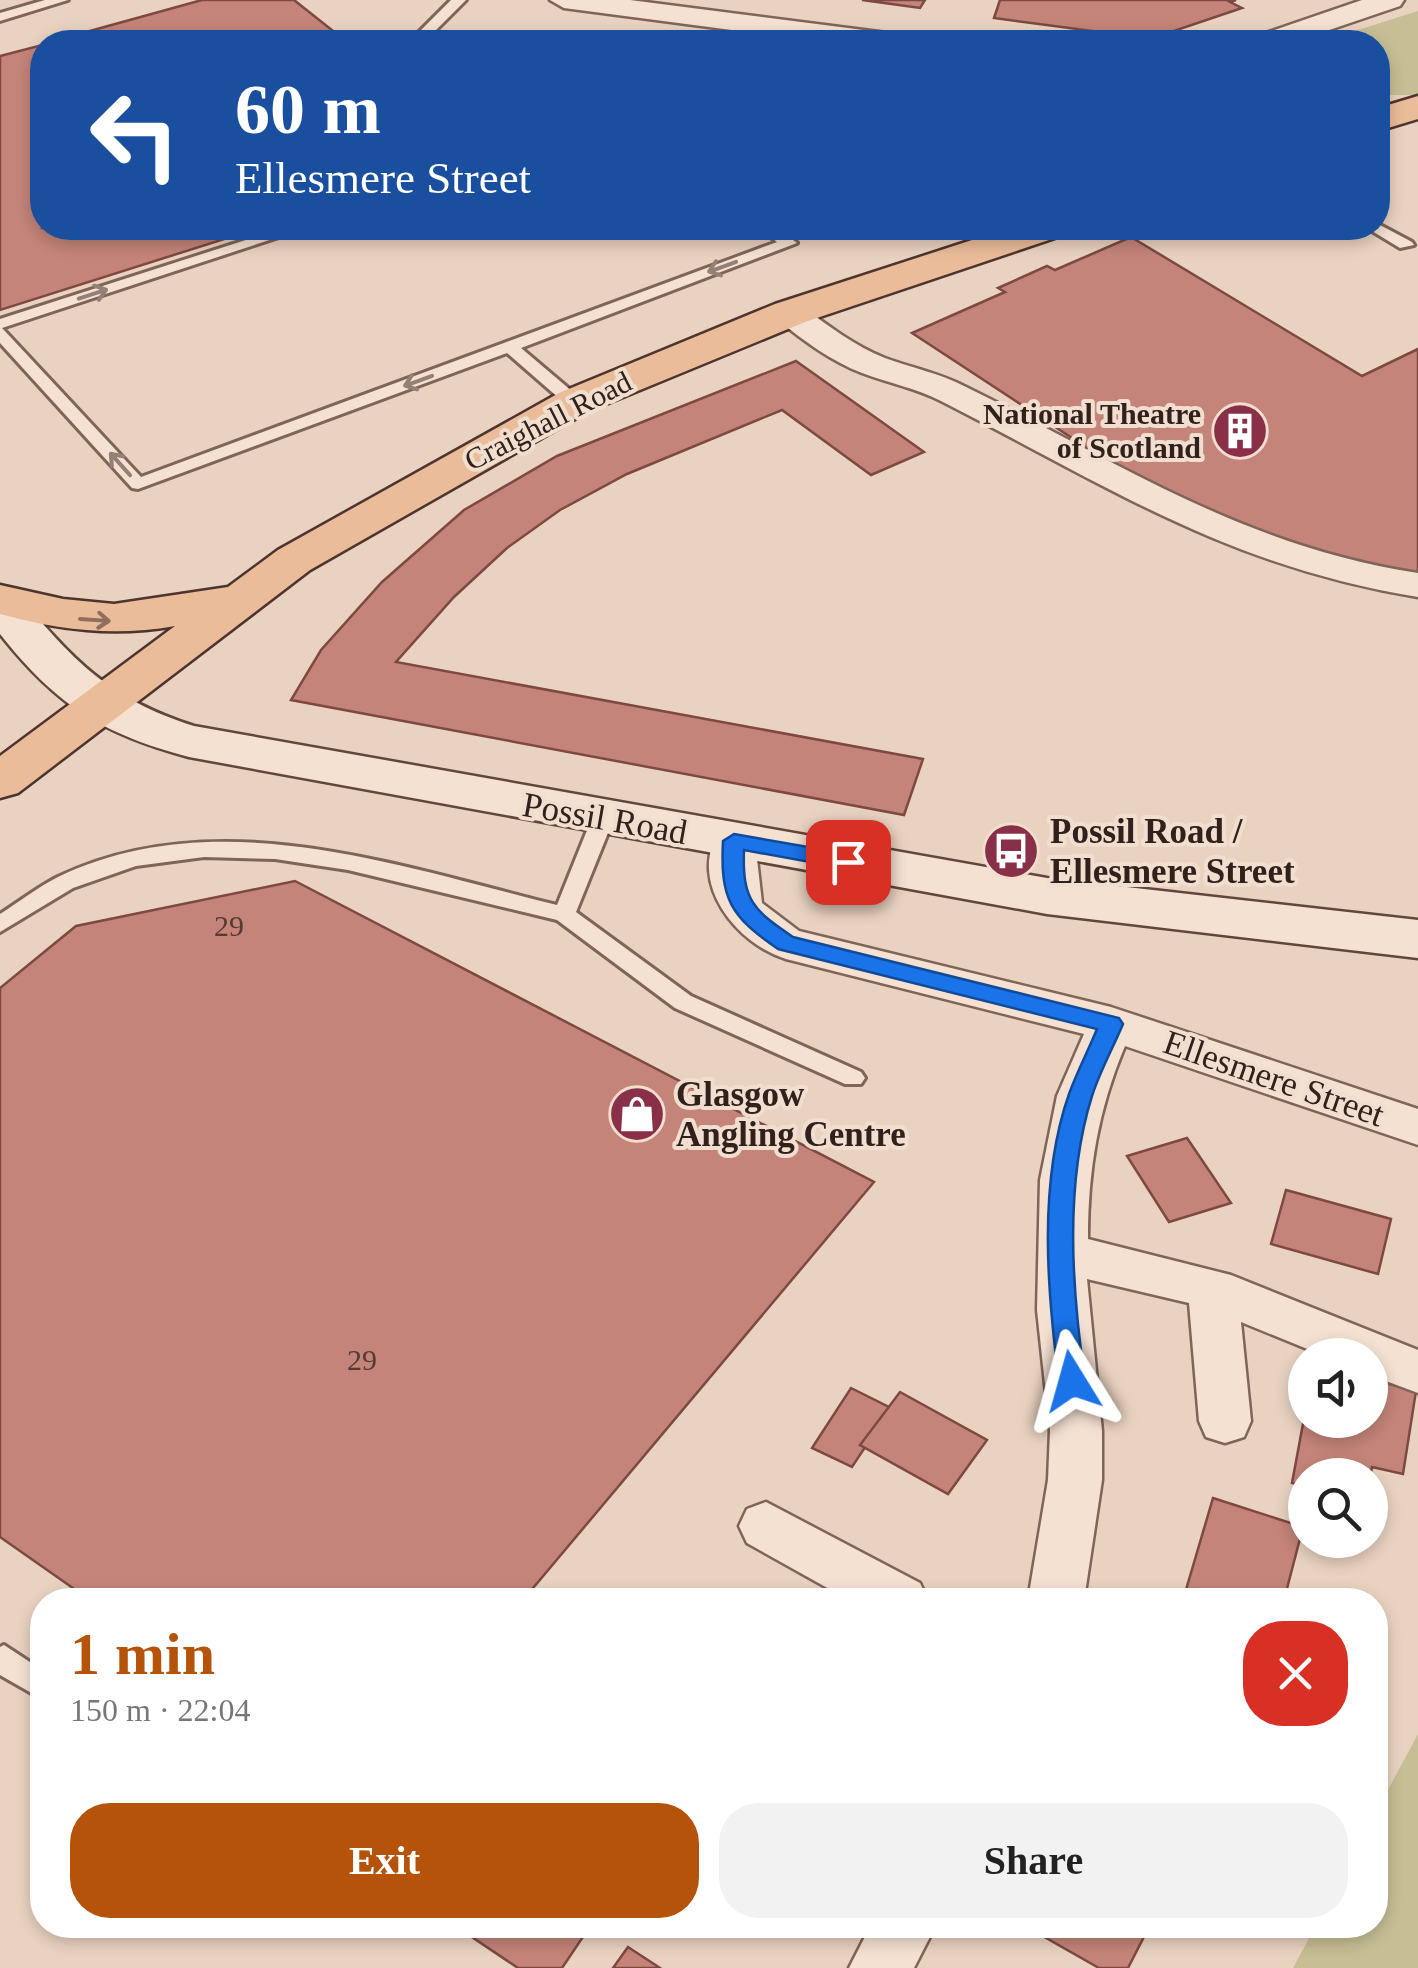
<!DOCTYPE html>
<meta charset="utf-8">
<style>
body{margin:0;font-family:"Times New Roman",serif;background:#f2f2f2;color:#222;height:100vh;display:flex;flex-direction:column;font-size:38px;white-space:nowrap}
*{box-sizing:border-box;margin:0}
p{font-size:32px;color:#767676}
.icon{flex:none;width:55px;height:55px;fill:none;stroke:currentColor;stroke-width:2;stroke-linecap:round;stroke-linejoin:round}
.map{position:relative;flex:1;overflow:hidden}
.sheet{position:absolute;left:30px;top:1588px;width:1358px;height:350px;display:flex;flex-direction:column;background:#fff;border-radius:40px;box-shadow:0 5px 15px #0003}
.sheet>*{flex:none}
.top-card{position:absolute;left:30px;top:30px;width:1360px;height:210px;border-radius:40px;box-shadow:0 5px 15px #0003;background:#1a4fa0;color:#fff;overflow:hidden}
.tools{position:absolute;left:1288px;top:1338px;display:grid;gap:20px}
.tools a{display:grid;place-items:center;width:100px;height:100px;border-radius:50%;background:#fff;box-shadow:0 5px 15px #0003;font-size:50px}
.pin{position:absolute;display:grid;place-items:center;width:85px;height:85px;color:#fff;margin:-42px;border-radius:20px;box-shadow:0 5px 15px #0006}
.me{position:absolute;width:110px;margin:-55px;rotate:352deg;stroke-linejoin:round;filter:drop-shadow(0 0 8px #0008)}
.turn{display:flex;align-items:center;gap:35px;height:210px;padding:0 40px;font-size:45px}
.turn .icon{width:130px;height:130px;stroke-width:2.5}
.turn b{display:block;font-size:70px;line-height:85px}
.round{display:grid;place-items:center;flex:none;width:105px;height:105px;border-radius:40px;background:#f2f2f2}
.headline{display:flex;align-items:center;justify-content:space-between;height:170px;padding:0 40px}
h1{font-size:60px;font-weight:800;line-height:75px;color:#b45309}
.primary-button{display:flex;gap:20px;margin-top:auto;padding:20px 40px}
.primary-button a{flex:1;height:115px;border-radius:40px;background:#b45309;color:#fff;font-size:40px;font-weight:800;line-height:115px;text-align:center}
.primary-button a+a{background:#f2f2f2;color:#222}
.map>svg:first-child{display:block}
.green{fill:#c6bf95}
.building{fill:#c48479;stroke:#7d4942;stroke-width:2.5}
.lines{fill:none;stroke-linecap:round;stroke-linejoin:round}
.lane-casing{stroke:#80645a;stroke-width:6}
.street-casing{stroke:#80645a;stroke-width:5}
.secondary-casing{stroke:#62463d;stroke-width:5}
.primary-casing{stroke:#4e342e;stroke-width:5}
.lane{fill:#f5e1d2;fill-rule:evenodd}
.street{fill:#f5e1d2;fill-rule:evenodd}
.secondary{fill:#f5e1d2;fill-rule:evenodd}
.primary{fill:#eabc9a;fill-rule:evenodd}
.oneway{stroke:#938178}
.oneway2{stroke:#8e6e5c}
.route{fill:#1a73e8;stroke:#114b97;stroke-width:2.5}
.labels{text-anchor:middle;stroke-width:8;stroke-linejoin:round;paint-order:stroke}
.far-poi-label{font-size:30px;font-weight:bold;fill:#31211d;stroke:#f1decf;text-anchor:end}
.far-street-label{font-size:30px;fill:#31211d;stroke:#f1decf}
.number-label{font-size:30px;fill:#563a34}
.street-label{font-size:35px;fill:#31211d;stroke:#f1decf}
.poi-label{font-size:35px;font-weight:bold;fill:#31211d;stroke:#f1decf;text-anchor:start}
</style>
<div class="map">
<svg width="1418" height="1968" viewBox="0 0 1418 1968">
<rect width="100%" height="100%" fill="#e9d2c0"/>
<g class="green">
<path d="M1418,11V95H1378V42H1320Z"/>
<path d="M1418,1734V1968H1293L1316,1925H1375V1814Z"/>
</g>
<g class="building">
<path d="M202,0H294L347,42H50Z"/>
<path d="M862,0H925L920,8Z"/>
<path d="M1000,0H1236L1230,2L1242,8L1165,34L1130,36L994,18Z"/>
<path d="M42,45V228H259L0,310V56Z"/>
<path d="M1131,237L1362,376L1418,349V576L1299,555L1145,486L912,333L1005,292L998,288L1047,266L1055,270Z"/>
<path d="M796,361L924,452L871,475L782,410L627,474L560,510L507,548L454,597L396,662L923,759L904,815L291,700L321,650L382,582L464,510L557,456Z"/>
<path d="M295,881L874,1182L523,1600H90L0,1537V988L76,926Z"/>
<path d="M1187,1138L1231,1203L1169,1222L1127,1156Z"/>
<path d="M1286,1190L1391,1219L1378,1274L1271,1244Z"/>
<path d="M1370,1379L1416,1391L1403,1474L1372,1467L1370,1478L1305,1475V1487L1292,1483L1305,1413V1420H1370Z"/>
<path d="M851,1388L891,1408L852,1467L812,1448Z"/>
<path d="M900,1392L987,1440L948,1494L860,1445Z"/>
<path d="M1213,1498L1303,1527L1284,1600H1183Z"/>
<path d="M454,1925H591L562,1968H518Z"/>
<path d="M1047,1925H1150L1128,1968H1099L1041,1935Z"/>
<path d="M628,1947L660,1968H613Z"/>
</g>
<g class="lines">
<g class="lane-casing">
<g id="lane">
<path d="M45,0H68L0,21V13Z"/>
<path d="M451,0H466L424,42H409Z"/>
<path d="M1378,224L1412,242L1414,245L1400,248L1367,228H1378Z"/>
<path d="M283,228H306L2,328L141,477L777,242L759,228H777L797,243L521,348L580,398V406H568L507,353L138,489L132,488L0,343V319Z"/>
<path d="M603,811L614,818L576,912L691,996L861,1072L865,1078L861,1084H845L675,1008L557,920L348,870L275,859L204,857L136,866L73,888L0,932V914C19,902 38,887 58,877C216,801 398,866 557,905L592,818Z"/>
<path d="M4,1645L42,1670V1699L0,1675V1647Z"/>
</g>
</g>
<g class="street-casing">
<g id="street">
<path d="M550,0H630L887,33L901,42H824L564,8Z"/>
<path d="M1362,0H1404L1400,6L1294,42H1253L1257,36Z"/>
<path d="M790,303L802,306C828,326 855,346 885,358C912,368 939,373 964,386C1119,462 1242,546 1418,573V597C1227,566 1108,486 941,401C916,388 888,383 862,373C831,361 804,341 778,320L773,313L778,306Z"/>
<path d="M734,827L749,831L755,841L762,903L799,931L1111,1007L1418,1109V1145L1125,1046C1098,1110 1088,1170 1088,1239L1231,1275L1418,1350V1393L1370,1375V1355H1322L1241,1322L1251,1421L1244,1437L1225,1443L1206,1437L1199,1421L1189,1303L1087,1279L1102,1431V1480L1084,1600H1028L1048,1480L1050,1431L1037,1310L1040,1180L1057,1096L1084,1034L786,959C737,944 687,883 719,831Z"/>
<path d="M766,1502L920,1583L928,1600H849L747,1543L739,1526L747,1509Z"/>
<path d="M871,1925H936L914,1968H849Z"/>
</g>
</g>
<g class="secondary-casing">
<path id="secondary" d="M0,589L17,593C72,660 109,699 194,726L1047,878L1418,920V958L1047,914L189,757C102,734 56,705 0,634Z"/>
</g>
<g class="primary-casing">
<g id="primary">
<path d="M1418,96V119L1378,131V108Z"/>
<path d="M1009,228H1067L1061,236L805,322L589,411L310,570L18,793L0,798V756L175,626C114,637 59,630 0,614V585L63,599L114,604L228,587L278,550L559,393L775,304Z"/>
</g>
</g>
<use href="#lane" class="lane"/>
<use href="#street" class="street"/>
<use href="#secondary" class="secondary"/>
<use href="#primary" class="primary"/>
</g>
<defs><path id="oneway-shaft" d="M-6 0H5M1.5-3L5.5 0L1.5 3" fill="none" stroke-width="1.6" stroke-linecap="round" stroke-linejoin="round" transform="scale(2.5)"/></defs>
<g class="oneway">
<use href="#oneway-shaft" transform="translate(722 267) rotate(160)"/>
<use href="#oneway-shaft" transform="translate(93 294) rotate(-18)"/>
<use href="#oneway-shaft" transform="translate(418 381) rotate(160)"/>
<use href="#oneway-shaft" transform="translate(120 464) rotate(-132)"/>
</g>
<use class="oneway2" href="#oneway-shaft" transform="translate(95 620) rotate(4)"/>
<path class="route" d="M734,834L848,854L859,862L848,869L744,850C742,900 753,910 793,937L1119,1018L1123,1024C1113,1048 1100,1071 1092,1096C1064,1185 1072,1290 1085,1381L1081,1388L1072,1392L1059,1381C1047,1290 1038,1182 1069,1094C1077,1072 1088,1051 1097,1029L778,949C730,916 720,899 723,841Z"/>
<defs>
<g id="building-disc" transform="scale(2.875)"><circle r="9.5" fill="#8a2f48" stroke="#f1decf"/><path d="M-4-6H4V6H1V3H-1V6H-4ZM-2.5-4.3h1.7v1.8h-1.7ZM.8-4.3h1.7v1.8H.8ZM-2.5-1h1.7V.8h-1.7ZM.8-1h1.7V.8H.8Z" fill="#fff"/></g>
<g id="bus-disc" transform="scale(2.875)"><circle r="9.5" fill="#8a2f48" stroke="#f1decf"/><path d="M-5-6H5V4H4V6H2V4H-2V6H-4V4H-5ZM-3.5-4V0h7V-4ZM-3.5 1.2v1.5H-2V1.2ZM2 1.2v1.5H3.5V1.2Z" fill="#fff"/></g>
<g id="shop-disc" transform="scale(2.875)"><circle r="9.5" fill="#8a2f48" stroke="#f1decf"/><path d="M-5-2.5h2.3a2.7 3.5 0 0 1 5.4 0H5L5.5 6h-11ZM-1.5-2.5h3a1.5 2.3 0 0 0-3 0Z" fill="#fff"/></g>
</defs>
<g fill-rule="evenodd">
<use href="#building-disc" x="1240" y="431"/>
<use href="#bus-disc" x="1011" y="851"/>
<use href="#shop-disc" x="637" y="1114"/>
</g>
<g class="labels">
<g class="far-poi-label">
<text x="1201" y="424">National Theatre<tspan x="1201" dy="34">of Scotland</tspan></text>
</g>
<g class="far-street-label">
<text transform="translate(548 421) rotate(-27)" y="10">Craighall Road</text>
</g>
<g class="number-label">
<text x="229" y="936">29</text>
<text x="362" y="1370">29</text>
</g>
<g class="street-label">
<text transform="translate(605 818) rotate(10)" y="12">Possil Road</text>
<text transform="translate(1274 1078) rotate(19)" y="12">Ellesmere Street</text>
</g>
<g class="poi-label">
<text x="1050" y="843">Possil Road /<tspan x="1050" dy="40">Ellesmere Street</tspan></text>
<text x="676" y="1106">Glasgow<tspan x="676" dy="40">Angling Centre</tspan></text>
</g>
</g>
</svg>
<div class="tools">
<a><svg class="icon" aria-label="sound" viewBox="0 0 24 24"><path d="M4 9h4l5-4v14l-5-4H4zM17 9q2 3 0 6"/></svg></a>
<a><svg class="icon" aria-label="search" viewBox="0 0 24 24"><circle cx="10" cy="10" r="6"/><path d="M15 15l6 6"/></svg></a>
</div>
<div class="pin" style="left:848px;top:862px;background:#d93025"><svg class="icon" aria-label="arrive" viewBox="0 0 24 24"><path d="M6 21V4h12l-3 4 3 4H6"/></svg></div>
<svg class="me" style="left:1072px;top:1381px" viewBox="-20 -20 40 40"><path d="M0-17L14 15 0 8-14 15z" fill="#1a73e8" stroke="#fff" stroke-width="4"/></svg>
<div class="top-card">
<div class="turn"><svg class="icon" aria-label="left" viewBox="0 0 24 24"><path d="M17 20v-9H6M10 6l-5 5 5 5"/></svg><div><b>60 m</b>Ellesmere Street</div></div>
</div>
<section class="sheet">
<div class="headline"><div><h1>1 min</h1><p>150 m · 22:04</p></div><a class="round" style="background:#d93025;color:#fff"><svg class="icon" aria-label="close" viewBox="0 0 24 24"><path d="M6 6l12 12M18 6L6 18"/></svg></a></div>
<div class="primary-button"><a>Exit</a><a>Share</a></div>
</section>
</div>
